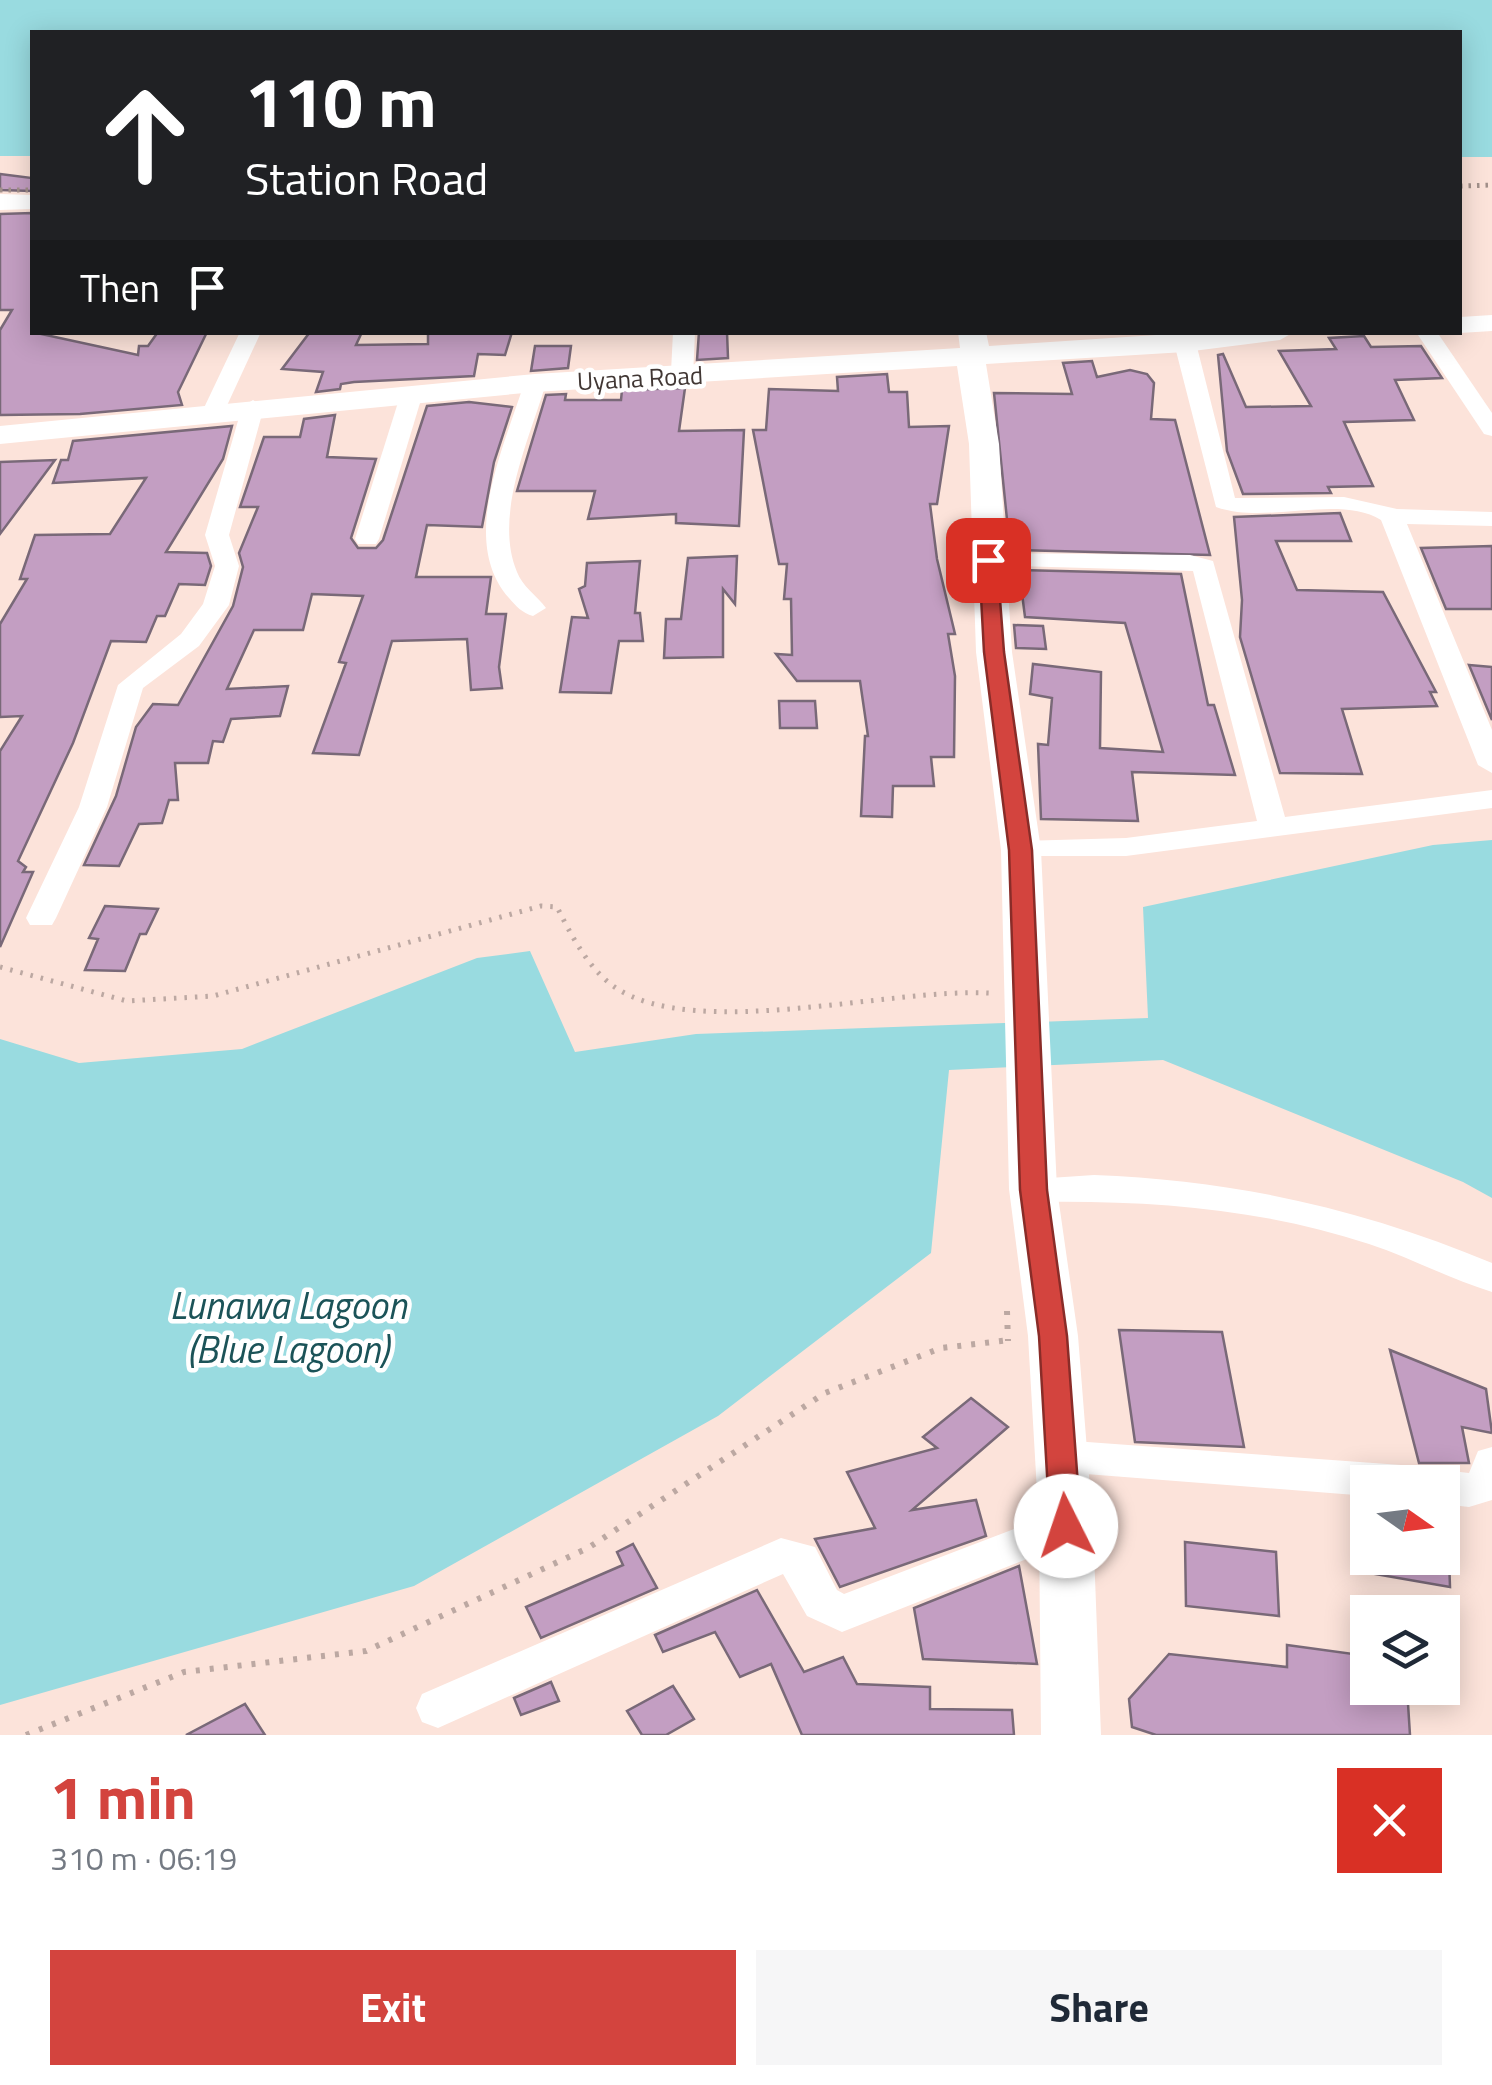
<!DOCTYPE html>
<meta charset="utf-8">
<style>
body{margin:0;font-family:"Titillium Web",sans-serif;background:#f6f6f7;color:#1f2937;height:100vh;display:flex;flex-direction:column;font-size:38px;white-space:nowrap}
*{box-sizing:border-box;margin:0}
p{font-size:32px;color:#747a83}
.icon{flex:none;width:55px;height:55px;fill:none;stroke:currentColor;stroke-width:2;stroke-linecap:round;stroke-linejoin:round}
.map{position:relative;height:1735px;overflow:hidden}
.panel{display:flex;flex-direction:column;background:#fff;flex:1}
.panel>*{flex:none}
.hud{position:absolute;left:30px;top:30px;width:1432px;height:305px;border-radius:0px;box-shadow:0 5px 25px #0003;background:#202124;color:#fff;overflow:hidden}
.needle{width:65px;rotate:104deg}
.fabs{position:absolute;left:1350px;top:1465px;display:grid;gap:20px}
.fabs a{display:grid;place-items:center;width:110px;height:110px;border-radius:0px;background:#fff;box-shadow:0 5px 25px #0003;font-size:50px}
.pin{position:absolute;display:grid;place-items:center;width:85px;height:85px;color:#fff;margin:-42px;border-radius:20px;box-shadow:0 5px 15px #0006}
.me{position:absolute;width:110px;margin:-55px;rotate:356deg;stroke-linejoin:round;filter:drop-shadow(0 0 8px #0008)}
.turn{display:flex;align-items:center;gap:35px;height:210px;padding:0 50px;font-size:45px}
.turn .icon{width:130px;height:130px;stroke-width:2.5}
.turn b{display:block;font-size:70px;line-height:85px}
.then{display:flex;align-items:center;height:95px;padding:0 50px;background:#0003;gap:20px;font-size:38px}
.round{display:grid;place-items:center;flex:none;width:105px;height:105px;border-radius:0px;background:#f6f6f7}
.headline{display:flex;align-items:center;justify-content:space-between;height:170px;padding:0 50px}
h1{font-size:60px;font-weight:700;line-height:75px;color:#d3443e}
.cta{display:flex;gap:20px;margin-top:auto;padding:20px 50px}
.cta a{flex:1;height:115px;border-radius:0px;background:#d3443e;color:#fff;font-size:40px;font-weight:700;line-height:115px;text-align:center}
.cta a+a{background:#f6f6f7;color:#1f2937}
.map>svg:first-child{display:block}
.water{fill:#99dbe0}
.building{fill:#c39ec2;stroke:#796978;stroke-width:2.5}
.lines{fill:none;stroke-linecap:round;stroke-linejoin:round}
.path-far1{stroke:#bca8a2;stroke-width:5;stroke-dasharray:2.5 8;stroke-linecap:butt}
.path{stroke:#bca8a2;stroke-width:6;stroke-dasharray:4 10;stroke-linecap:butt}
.street{fill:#fff;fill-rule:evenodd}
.secondary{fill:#fff;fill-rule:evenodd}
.rail{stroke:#a2908a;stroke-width:5;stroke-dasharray:2.5 6;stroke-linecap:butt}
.route{fill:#d3443e;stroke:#892c28;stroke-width:2.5}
.labels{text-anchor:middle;stroke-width:9;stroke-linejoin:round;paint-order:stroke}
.far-street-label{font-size:25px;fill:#413734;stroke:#fff}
.near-water-label{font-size:38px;font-style:italic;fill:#1b5358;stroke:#fff}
</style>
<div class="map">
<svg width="1492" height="1735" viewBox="0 0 1492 1735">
<rect width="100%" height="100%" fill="#fce3da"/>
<g class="water">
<path d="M0,0H1492V157H1460V32H32V156H0Z"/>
<path d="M1492,840V1198L1463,1182L1163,1060L949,1070L931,1253L718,1416L414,1586L0,1705V1039L79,1063L242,1049L477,958L530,951L575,1052L696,1034L1148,1018L1143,907L1433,845Z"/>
</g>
<g class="building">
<path d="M0,174L32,178V191L0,190Z"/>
<path d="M32,213V332L138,355L139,346H148L158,332H207L178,392L182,405L80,414L0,415V330L12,310H0V214Z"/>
<path d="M310,332H362L356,345L428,344V332H512L505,355L478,354L474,376L354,382L341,384L340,389L316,392L323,372L282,369Z"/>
<path d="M699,332H727L728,358L697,360Z"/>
<path d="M1364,336L1371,347L1421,346L1442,378L1395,380L1414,420L1344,422L1373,486L1328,487L1331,493L1243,494L1227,451L1218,355L1223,354L1246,407L1311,406L1279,351L1336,349L1329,338Z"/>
<path d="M535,346H571L568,368L531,371Z"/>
<path d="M1092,361L1097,377L1130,370L1147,374L1154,383L1151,419L1175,420L1210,555L1017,550L1015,540L1009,539L994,393L1072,394L1063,363Z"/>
<path d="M887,374L889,392H907L909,427L949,426L937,504H930L937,559L955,634H948L955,676L954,757H931L934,786H893L892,817L861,816L865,736H868L860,681H797L776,654L792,655L791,599H784L787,564H779L753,430H766L769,389L838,391L837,377Z"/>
<path d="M685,388L679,431L744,430L739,526L676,523V514L588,519L595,491H517L546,395L566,394L565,400H621L622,390Z"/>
<path d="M469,402L512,407L494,462L482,527L427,525L416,577H491L486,614H506L499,667L502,688L471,690L467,639L392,641L359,755L313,753L346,663L339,662L363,596L312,594L303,630H254L227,689L288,686L280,716L231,719L223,742L213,741L208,763H175L178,800H169L162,823L139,824L119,866L84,865L116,796L136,727L153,704L178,705L233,606L243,567L239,553L258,507H240L264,437H300L304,419L335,415L327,457L376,459L351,538L358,548H376L383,540L427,406Z"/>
<path d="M232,426L223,459L166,552L207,553L211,566L205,585L179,584L165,616H157L146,642L111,641L73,743L18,861L26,867L23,872H33L0,947V751L22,716L0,717V624L27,579H20L35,535L110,534L146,478L53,483L61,460H68L73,441Z"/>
<path d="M55,460L0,534V462Z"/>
<path d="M1340,513L1351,541H1276L1297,590L1383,592L1436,692H1430L1437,706L1342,709L1362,774L1280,773L1240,637L1242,600L1234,517Z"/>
<path d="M1492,546V609H1446L1421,548Z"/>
<path d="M737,556L735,604L723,589V657L664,658L666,619H681L688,558Z"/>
<path d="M640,561L635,613H640L643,641H619L611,693L560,692L572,617L588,618L579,589L585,586L587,563Z"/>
<path d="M1019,570L1181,574L1208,705H1214L1235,775L1132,772L1138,821L1041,819L1038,744L1048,745L1052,698L1030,694L1033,664L1101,672L1100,748L1163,752L1125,623L1025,617Z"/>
<path d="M1014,625L1043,626L1046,649L1016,648Z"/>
<path d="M1469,665L1492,667V720Z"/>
<path d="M779,701H815L817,728H780Z"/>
<path d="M105,906L158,909L146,934H140L125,971L85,970L98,939L89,938Z"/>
<path d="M1119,1330L1222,1332L1244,1447L1135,1442Z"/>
<path d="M1390,1350L1486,1389L1492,1433L1462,1427L1469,1463H1419Z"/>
<path d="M971,1398L1008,1427L912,1510L976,1500L986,1536L840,1587L815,1539L875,1528L847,1472L937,1448L923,1437Z"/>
<path d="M1185,1542L1276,1552L1279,1616L1186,1606Z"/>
<path d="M633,1544L657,1588L541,1638L526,1607L623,1565L617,1552Z"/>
<path d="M1353,1558H1449L1450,1587L1352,1570Z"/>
<path d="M1019,1566L1037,1664L923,1659L914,1608Z"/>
<path d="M757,1590L804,1672L843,1657L857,1684L930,1687V1709L1012,1710L1014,1735H802L771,1664L740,1677L715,1632L663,1652L655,1635Z"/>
<path d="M1287,1645L1368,1656V1688H1407L1410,1735H1156L1132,1727L1129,1699L1169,1654L1287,1667Z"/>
<path d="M551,1682L559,1701L521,1715L514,1698Z"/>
<path d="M673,1686L694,1719L666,1735H642L627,1711Z"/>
<path d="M245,1704L265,1735H186Z"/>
</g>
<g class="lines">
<path class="path-far1" d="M0,967L127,1001L213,996L541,906L557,907C571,935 589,970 616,988C697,1041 889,988 989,993"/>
<g class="path">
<path d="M1007,1311L1008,1341"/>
<path d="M26,1735L184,1672L366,1651L588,1548L825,1393L941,1348L1010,1340"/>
</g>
<g class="street">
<path d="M240,332H261L224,412L221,417H205L202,412Z"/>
<path d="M673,332H695L693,376L677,384L666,377L671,372Z"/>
<path d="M1416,332H1437L1492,413V436L1484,434Z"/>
<path d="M1185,337L1196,343L1235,498L1344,497L1397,509L1492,512V526L1407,524L1492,730V773L1478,765L1381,520C1338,494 1266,525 1216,507L1174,343Z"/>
<path d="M535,376L546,383C530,438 493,515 517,572C522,586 537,596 546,608L533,616C522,613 516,606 509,598C458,540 505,446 524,383Z"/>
<path d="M412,386L423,393L379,539L376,544H358L355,539L401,393Z"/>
<path d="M253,400L264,407L229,535L239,566L229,605L199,646L143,688L107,807L56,918L52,925H30L26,918L79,807L118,685L181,634L203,604L215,566L205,535L242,407Z"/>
<path d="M988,553L1190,555L1213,561L1285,817L1492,790V808L1126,856H1010L1006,850L1021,841L1126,838L1257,821L1193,571L979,565L976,560Z"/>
<path d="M1094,1175C1234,1180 1363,1209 1492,1263V1292C1450,1279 1411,1258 1369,1244C1260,1208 1147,1200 1033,1202L1020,1198L1015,1189L1020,1180Z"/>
<path d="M1060,1440L1401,1465L1415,1470L1421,1482H1368V1496L1060,1472L1046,1468L1040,1456L1046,1444Z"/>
<path d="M1492,1447V1500L1469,1507L1442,1504V1482H1424L1428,1475L1442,1470L1469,1473L1478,1451Z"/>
<path d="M1066,1509L1080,1514L1086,1526L1080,1538L842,1632L807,1616L783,1574L438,1728L422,1722L416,1708L422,1694L781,1538L815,1547L837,1590L844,1594Z"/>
</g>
<g class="secondary">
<path d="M0,194L32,195V209L0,210Z"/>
<path d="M1492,315V331L1460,333L1456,332L1460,317Z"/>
<path d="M958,332H986L989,346L1202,332H1294L1280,340L1185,352L986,364L999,444L1012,652L1041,850L1057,1189L1078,1336L1093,1526L1101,1735H1041L1039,1526L1028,1336L1009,1189L1001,850L976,652L969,444L957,366L535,392L0,444V426L535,374L960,348Z"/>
</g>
<g class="rail">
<path d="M1460,186L1492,185"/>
<path d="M0,190H32"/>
</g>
</g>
<path class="route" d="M988,554L997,560L1004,652L1032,850L1047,1190L1067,1336L1081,1526L1077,1536L1066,1540L1055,1536L1050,1526L1039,1336L1020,1190L1009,850L984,652L979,560Z"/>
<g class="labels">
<g class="far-street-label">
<text transform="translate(640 378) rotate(-3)" y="9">Uyana Road</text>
</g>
<g class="near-water-label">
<text x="288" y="1319">Lunawa Lagoon<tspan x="288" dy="44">(Blue Lagoon)</tspan></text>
</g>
</g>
</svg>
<div class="fabs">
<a><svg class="needle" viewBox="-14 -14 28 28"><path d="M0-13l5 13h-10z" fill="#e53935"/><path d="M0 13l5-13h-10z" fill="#747a83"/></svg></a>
<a><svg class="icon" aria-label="layers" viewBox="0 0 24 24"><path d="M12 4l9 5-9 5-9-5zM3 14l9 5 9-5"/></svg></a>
</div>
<div class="pin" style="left:988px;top:560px;background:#d93025"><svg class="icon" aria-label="arrive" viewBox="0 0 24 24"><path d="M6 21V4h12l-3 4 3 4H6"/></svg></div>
<svg class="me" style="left:1066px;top:1526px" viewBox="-20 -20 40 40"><circle r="19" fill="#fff"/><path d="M0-13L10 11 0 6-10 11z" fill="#d3443e"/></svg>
<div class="hud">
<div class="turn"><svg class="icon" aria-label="ahead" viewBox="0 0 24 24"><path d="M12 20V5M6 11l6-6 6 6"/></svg><div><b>110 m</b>Station Road</div></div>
<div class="then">Then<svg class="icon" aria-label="arrive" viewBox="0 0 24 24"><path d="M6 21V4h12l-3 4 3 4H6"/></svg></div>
</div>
</div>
<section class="panel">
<div class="headline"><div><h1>1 min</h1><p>310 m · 06:19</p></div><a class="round" style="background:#d93025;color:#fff"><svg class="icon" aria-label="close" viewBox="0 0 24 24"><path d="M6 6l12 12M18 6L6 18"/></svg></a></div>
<div class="cta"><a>Exit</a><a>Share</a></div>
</section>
